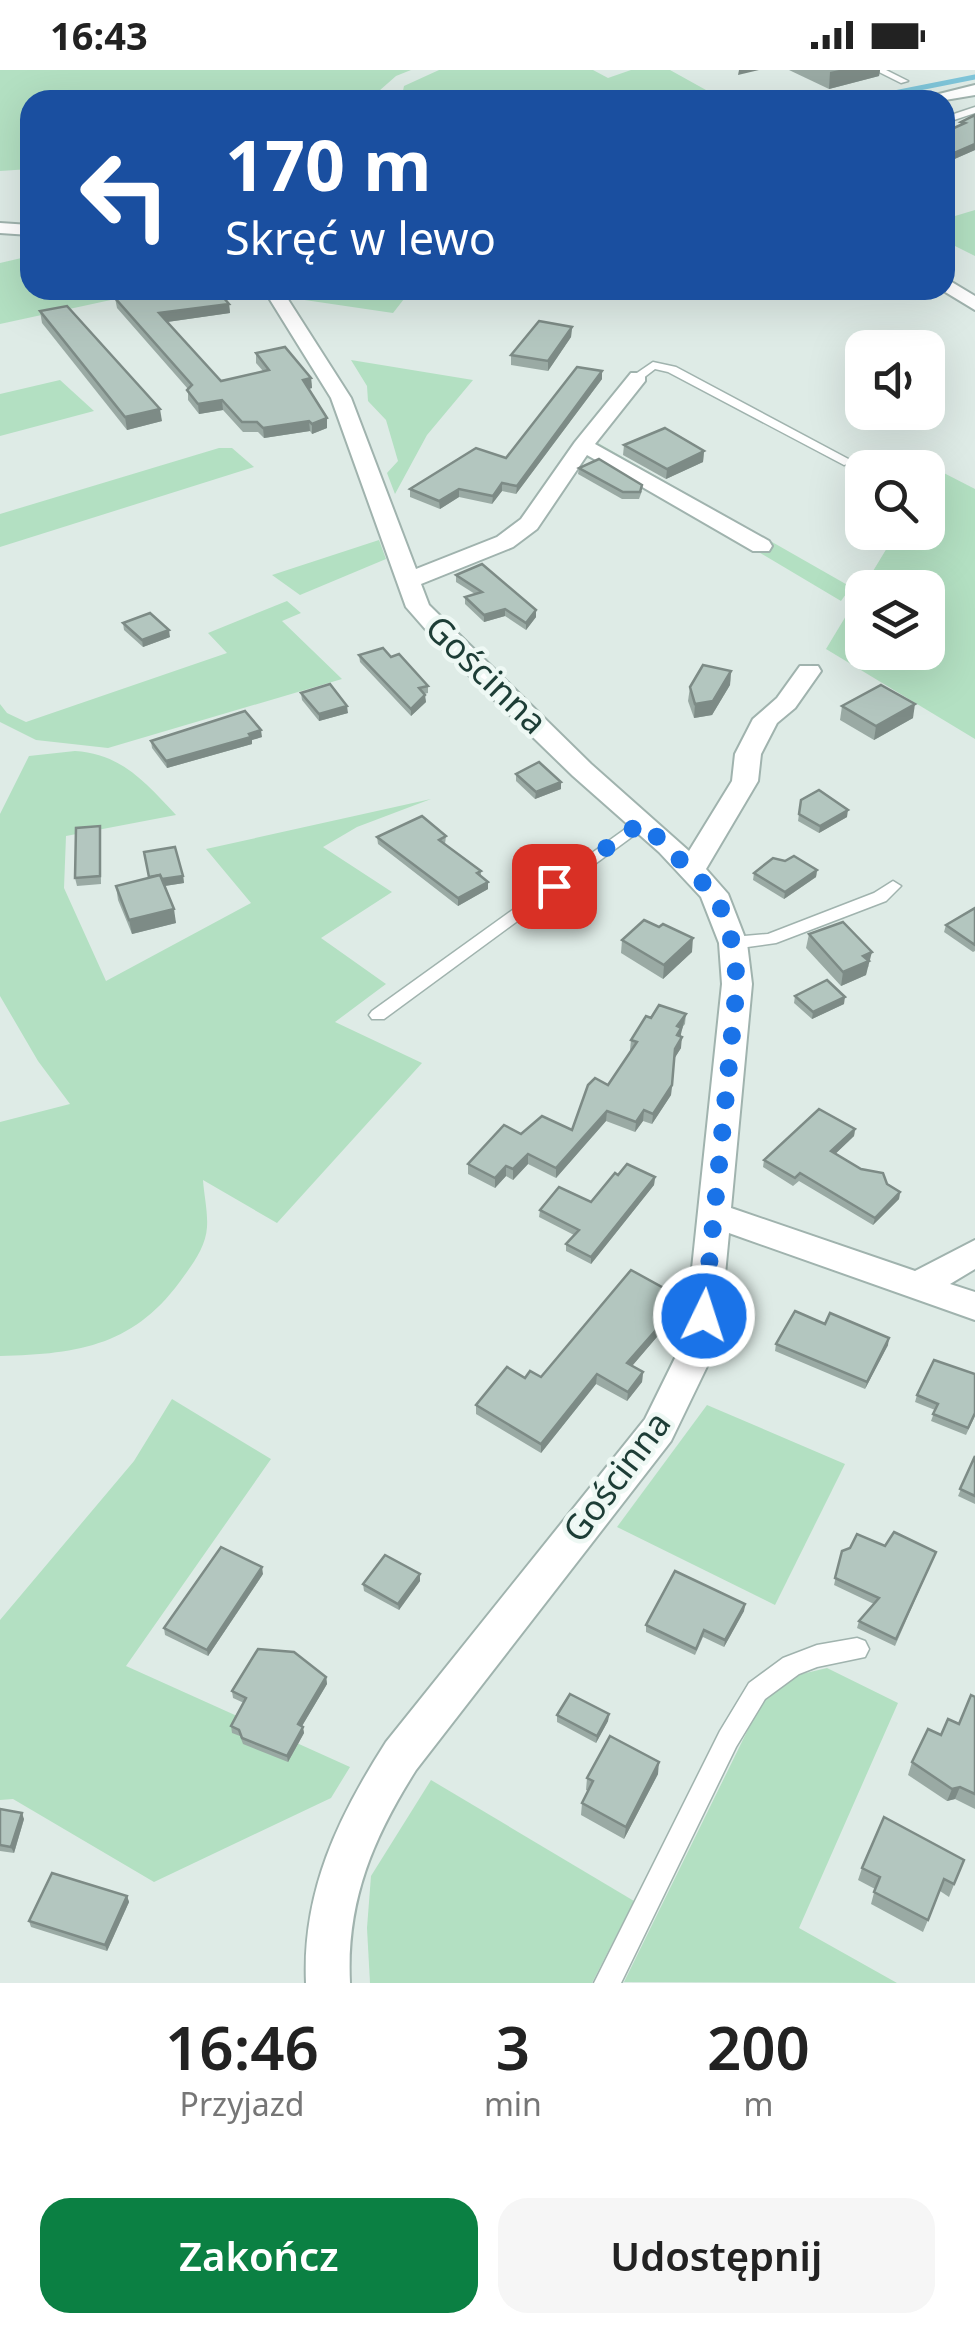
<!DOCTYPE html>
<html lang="pl">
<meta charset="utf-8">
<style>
body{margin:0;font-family:"Noto Sans",sans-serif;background:#f6f6f6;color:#222;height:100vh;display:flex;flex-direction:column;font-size:38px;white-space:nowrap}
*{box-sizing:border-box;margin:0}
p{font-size:32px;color:#767676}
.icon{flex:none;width:55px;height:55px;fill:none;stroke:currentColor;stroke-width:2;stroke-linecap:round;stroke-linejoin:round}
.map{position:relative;height:1913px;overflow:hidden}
.drawer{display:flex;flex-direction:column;background:#fff;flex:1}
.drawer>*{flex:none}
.banner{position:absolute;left:20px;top:20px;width:935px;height:210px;border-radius:30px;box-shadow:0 10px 40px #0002;background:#1a4fa0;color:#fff;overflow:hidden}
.buttons{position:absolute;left:845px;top:260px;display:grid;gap:20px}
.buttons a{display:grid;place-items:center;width:100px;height:100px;border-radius:20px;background:#fff;box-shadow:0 10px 40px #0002;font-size:50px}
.pin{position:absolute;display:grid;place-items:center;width:85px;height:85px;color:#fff;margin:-42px;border-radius:20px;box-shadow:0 5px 15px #0006}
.me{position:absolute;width:110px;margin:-55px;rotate:4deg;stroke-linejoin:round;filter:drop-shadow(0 0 8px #0008)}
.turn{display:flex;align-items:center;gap:35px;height:210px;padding:0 40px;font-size:45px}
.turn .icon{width:130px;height:130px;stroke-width:2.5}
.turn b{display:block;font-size:70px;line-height:85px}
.eta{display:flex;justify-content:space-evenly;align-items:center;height:170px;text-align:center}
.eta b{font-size:60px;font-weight:600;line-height:70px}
.button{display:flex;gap:20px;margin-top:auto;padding:20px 40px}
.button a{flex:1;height:115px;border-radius:30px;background:#0b8043;color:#fff;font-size:40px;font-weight:600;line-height:115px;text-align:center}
.button a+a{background:#f6f6f6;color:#222}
.status{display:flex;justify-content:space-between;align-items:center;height:70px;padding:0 50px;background:#fff;direction:ltr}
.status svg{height:28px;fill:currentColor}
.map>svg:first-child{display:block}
.green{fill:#b3e0c2;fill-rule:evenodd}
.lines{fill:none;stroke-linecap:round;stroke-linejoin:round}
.stream{stroke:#7ec4d8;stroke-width:5}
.service-casing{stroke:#a0b3ae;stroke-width:3}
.minor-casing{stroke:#a0b3ae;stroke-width:4}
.service{fill:#fff;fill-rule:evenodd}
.minor{fill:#fff;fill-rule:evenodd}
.wall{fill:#9aaaa4}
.shaded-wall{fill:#7d8b86}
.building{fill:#b3c6bf;stroke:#7d8b86;stroke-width:2.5}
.route{stroke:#1a73e8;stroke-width:18;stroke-dasharray:0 32.4}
.labels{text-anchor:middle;stroke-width:9;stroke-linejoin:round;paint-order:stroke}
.street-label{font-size:35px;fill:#1d3d36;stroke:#eef8f4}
</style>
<div class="status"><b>16:43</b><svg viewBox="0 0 49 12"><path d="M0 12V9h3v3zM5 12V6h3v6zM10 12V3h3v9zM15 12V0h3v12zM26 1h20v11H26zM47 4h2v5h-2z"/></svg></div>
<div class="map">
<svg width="975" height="1913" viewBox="0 0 975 1913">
<rect width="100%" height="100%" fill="#deebe6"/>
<g class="green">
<path d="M0,0H411L396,6L379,21V30H30V99L0,101Z"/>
<path d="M439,0H593L608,8L631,0H670L706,20L805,23L809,30L665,27L401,30L404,16Z"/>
<path d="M975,140V186L945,171V149Z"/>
<path d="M30,186V220H157L0,254V193Z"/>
<path d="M288,220H411L393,243L291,228Z"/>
<path d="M351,290L473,310L427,365L395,424L387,403L398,391L386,350L368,331L367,316Z"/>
<path d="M60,310L94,341L0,366V324Z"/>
<path d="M591,369L851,517L841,531L602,389L578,388Z"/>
<path d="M219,378H232L254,397L0,477V444Z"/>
<path d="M938,400L975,419V669L826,579L896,463L928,462V416ZM862,518H928V582H862Z"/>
<path d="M379,470L386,489L300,525L272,505Z"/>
<path d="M287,531L301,543L282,551L342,609L108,678L36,670L0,652V634L7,643L26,652L227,583L208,563Z"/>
<path d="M75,681C122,684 146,713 176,745L66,766L64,818L106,911L251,833L206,779L431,729L357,757L323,777L392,822L321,868L386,914L335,952L422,993L277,1153L203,1110C204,1125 208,1142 207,1157C206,1175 195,1191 184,1206C136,1275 81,1284 0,1286V1052L70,1034L38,991L0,926V744L29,686Z"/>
<path d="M172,1329L271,1389L126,1596L350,1697L331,1728L154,1812L13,1729L0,1730V1550L134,1391Z"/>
<path d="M707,1335L845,1394L775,1535L617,1457Z"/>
<path d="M827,1598L898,1633L799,1858L897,1913L624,1912L761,1633L789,1607Z"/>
<path d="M431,1710L634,1831L592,1913H370L367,1858L371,1806Z"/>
</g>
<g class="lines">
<path class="stream" d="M859,30L975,7"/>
<g class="service-casing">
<g id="service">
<path d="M875,0H886L908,11L901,13Z"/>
<path d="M975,37V43L945,53V47Z"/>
<path d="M653,292L676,297L854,392L844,395L668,302L655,299L642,309H634V305Z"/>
<path d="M642,747L650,752L648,755L384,949H372L369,945L372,941Z"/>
<path d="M893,811L901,816L886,831L776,873L733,879L725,873L733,867L768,864L874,823Z"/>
<path d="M857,1568L865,1571L869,1579L865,1587L817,1597L799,1604L765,1629L736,1677L621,1913H594L720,1661L749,1613L783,1588L817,1575Z"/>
</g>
</g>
<g class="minor-casing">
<g id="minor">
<path d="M975,15V25L945,30H915Z"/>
<path d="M0,153L30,155V165L0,163Z"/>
<path d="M945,208L975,226V240L942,220H945Z"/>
<path d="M264,220H282L351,328L416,499L497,467L521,449L575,372L631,303H645V311L595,374L769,471L772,476L769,481H753L587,385L537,459L513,477L421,514L429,535L591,694L689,781L732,711L735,684L753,649L777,628L800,596H818L821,601L795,638L777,653L761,684L758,711L706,799L728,824L747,873L752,914L731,1138L915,1201L975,1170V1199L950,1214L975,1222V1250L729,1163L721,1246L713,1284L671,1371L416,1700C373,1768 346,1831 350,1913H306C302,1822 338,1747 386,1672L645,1349L677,1284L687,1246L722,914L719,873L701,827L659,782L573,706L448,585L406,537L331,328Z"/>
</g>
</g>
<use href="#service" class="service"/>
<use href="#minor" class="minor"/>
</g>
<g class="wall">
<path d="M789,0H880L879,6L829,19Z"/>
<path d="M975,45V80L950,91L945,89V62L961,55V52Z"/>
<path d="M115,228L229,234L230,243L167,252L221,311L263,301L256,293V283L311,308L312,318L309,319L327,348V358L312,364L310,361L264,368L258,362H243L223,340L199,344L188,330V319L117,238Z"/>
<path d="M40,241L162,351L127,360L42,253Z"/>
<path d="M572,257L571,267L548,301L511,295V285Z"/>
<path d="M602,301V309L516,424L502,421L492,434L459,427L440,439L410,427V419L506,388Z"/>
<path d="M624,375L704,381L703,392L666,409L623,385Z"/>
<path d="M579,398L642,421L639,429H622L578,404Z"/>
<path d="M456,505L536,540V547L526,560L505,546L484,552L465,534V527L475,524L456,512Z"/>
<path d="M123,553L170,567L143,577L124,560Z"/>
<path d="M359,585L391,587L428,616V623L424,624L426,632L411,646L360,592Z"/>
<path d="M731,601L730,615L712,645L694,648L688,631L690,617Z"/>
<path d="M301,623L348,643L319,651L302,630Z"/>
<path d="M842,636L913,648L874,670L840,650Z"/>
<path d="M262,667L252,670V674L167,698L152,678L151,671Z"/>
<path d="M516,704L561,719L535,729L516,711Z"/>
<path d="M801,730L847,747L819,763L798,751Z"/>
<path d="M100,756L101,814L77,816L75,808Z"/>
<path d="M446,766L445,774L481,801V806L488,819L458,836L378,774L377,767Z"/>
<path d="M817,800L816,807L784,829L753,810L754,803Z"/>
<path d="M183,806L184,813L165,816L176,853L132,864L118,830L116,816Z"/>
<path d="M975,838V881L973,882L944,862L946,855Z"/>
<path d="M809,864L869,896L867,897L866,905L841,916L806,878Z"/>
<path d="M622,870L692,882L663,909L621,883Z"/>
<path d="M795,926L844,934L812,949L794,933Z"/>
<path d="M686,944L685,954L681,959V978L674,989L671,1025L652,1054L643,1051L635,1062L606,1051L556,1108L528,1094L513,1110L506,1106L495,1118L468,1104V1094L521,1064L572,1060L608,1015L631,981L630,980L631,970L651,948Z"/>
<path d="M855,1059L854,1066L835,1084L900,1122L899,1129L873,1155L799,1111L793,1116L763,1097L764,1090Z"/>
<path d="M618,1105L655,1107L654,1115L591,1194L566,1181V1174L574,1165L539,1147L540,1140L591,1132Z"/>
<path d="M677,1236L663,1254L662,1261L632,1296L643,1302L642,1312L627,1331L596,1314L541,1383L476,1344V1335L525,1308L541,1307Z"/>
<path d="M776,1274L888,1275L865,1319L775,1281Z"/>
<path d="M975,1304V1346L966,1365L931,1351L935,1340L915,1332L917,1325Z"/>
<path d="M975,1386V1434L958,1426Z"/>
<path d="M885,1476L936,1482L895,1576L857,1558L859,1551L874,1534L834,1515L842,1481Z"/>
<path d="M263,1504L208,1586L165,1565L164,1558Z"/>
<path d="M420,1504V1511L399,1540L364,1521L363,1514Z"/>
<path d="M745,1534L744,1541L724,1577L703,1567L695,1585L646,1562V1555Z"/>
<path d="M326,1607L327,1614L302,1656L304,1663L288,1692L243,1674L240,1666L232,1663L231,1656L244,1633L233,1628L232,1621Z"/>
<path d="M975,1627V1739L955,1729L947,1731L908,1705L912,1692L959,1654Z"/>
<path d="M609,1644L608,1651L596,1673L557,1652V1645Z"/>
<path d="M658,1704L624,1769L581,1745L582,1733L588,1721L586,1720L587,1708Z"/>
<path d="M0,1739L24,1749L14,1783L0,1781Z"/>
<path d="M964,1790L949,1827L940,1821L923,1862L871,1834L875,1819L858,1810L862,1798Z"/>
<path d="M127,1826L129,1832L107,1881L31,1857L29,1851Z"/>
</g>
<g class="shaded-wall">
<path d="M739,0H759L738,5Z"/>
<path d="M839,0H880L879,6L829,19L830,2Z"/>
<path d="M975,74V80L950,91L952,84Z"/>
<path d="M229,234L230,243L160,253L159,243Z"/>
<path d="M572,257L571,267L548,301V291Z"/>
<path d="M602,301V309L516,424L517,416Z"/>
<path d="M311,308L312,318L304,320L303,310Z"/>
<path d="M222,330L223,340L199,344L198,334Z"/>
<path d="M160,339L162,351L127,360L125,347Z"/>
<path d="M327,348V358L312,364V354Z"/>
<path d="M309,351L310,361L264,368L263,358Z"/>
<path d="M704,381L703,392L666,409L667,399Z"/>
<path d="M502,413V421L492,434L493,426Z"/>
<path d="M459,419V427L440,439L439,431Z"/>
<path d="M505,539V546L484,552V545Z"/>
<path d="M536,540V547L526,560V553Z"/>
<path d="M169,560L170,567L143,577L142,570Z"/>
<path d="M731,601L730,615L712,645L694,648L695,634Z"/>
<path d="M425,625L426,632L411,646V639Z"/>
<path d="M915,634L913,648L874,670L876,656Z"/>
<path d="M347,636L348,643L319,651V644Z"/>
<path d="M261,660L262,667L252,670V674L167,698L166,691Z"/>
<path d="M561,712V719L535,729L536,722Z"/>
<path d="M848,740L847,747L819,763L820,756Z"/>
<path d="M817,800L816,807L784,829L785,822Z"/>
<path d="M183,806L184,813L151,818L150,811Z"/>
<path d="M488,812V819L458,836V828Z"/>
<path d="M174,839L176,853L132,864L129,850Z"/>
<path d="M693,868L692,882L663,909L664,895Z"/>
<path d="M872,882L866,905L841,916L843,902L863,886Z"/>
<path d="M845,927L844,934L812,949L813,942Z"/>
<path d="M686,944L680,968L676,976L677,956Z"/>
<path d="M682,967L681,978L674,989L675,979Z"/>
<path d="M672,1015L671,1025L652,1054L653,1044Z"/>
<path d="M644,1040L643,1051L635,1062L636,1052Z"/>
<path d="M607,1041L606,1051L556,1108V1098Z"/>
<path d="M855,1059L854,1066L830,1089L831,1081Z"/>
<path d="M528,1084V1094L513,1110V1099Z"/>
<path d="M506,1096V1106L495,1118V1108Z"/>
<path d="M655,1107L654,1115L591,1194V1187Z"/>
<path d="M900,1122L899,1129L873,1155L875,1148Z"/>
<path d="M678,1226L677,1236L663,1254L662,1261L626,1303L627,1293Z"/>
<path d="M889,1268L888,1275L865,1319L867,1312Z"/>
<path d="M643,1302L642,1312L627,1331L628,1322Z"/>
<path d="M597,1304L596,1314L541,1383V1374Z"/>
<path d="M262,1497L263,1504L208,1586L207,1580Z"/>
<path d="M420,1504V1511L399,1540L398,1534Z"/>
<path d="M745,1534L744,1541L724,1577L725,1570Z"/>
<path d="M326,1607L327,1614L299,1661L298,1654Z"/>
<path d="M609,1644L608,1651L596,1673L597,1666Z"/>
<path d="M303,1657L304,1663L288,1692L287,1686Z"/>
<path d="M659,1692L658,1704L624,1769L626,1757Z"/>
<path d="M960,1717L955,1729L947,1731L952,1719Z"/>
<path d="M22,1743L24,1749L14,1783L11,1777Z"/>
<path d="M127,1826L129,1832L107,1881L105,1875Z"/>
</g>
<g class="building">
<path d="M975,45V74L952,84L945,82V62L965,53L961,52Z"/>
<path d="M158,220H217L229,234L159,243L221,311L269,300L256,283L285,277L311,308L303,310L327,348L312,354L309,351L263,358L257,352H242L222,330L198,334L187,320L192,315L115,228Z"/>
<path d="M67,236L160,339L125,347L40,241Z"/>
<path d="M539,251L572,257L548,291L511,285Z"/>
<path d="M577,297L602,301L517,416L502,413L493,426L459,419L439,431L410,419L476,378L506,388Z"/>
<path d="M665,358L704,381L667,399L624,375Z"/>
<path d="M599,389L642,415L640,422H623L579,398Z"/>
<path d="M482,494L536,540L526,553L505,539L484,545L465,527L482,522L456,505Z"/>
<path d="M150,543L169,560L142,570L123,553Z"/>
<path d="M383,578L391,587L399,584L428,616L419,618L425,625L411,639L359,585Z"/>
<path d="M703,595L731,601L713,631L695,634L690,617Z"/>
<path d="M330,614L347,636L319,644L301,623Z"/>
<path d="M881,615L915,634L876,656L842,636Z"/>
<path d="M245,641L261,660L249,664L251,667L166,691L151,671Z"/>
<path d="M539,692L561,712L536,722L516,704Z"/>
<path d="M819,720L848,740L820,756L799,744L801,730Z"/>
<path d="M422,746L446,766L439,770L481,801L477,803L488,812L458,828L377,767Z"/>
<path d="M100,756V806L75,808L76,758Z"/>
<path d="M175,777L183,806L162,809L160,805L149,807L144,782Z"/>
<path d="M794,786L817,800L785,822L754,803L773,788L785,791Z"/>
<path d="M160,805L174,839L129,850L116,816Z"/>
<path d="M975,838V875L946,855Z"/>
<path d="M644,850L659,857L663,854L693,868L664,895L622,870Z"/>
<path d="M843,852L872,882L863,886L869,891L843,902L809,864Z"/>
<path d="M827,910L845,927L813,942L795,926Z"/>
<path d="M659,935L686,944L677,956L681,958L677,965L682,967L675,979L672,1015L653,1044L644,1040L636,1052L607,1041L556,1098L528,1084L513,1099L506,1096L495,1108L468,1094L504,1055L521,1064L542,1046L572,1060L588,1015L595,1008L608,1015L637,972L631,970L646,946L651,948Z"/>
<path d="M819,1039L855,1059L831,1081L861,1099L883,1103L887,1114L900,1122L875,1148L800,1103L795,1108L764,1090Z"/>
<path d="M627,1094L655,1107L591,1187L566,1174L579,1160L540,1140L559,1117L591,1132L615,1103L618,1105Z"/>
<path d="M631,1200L678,1226L660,1249L663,1252L627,1293L643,1302L628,1322L597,1304L541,1374L476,1335L507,1297L525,1308L530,1301L541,1307Z"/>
<path d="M795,1241L825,1254L830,1243L889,1268L867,1312L776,1274Z"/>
<path d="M934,1290L975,1304V1343L968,1358L933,1344L938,1334L917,1325Z"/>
<path d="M975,1386V1426L960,1419Z"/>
<path d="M894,1462L936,1482L896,1569L859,1551L879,1528L835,1508L842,1481L850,1478L857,1464L885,1476Z"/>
<path d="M221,1477L262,1497L207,1580L164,1558Z"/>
<path d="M385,1485L420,1504L398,1534L363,1514Z"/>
<path d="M675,1501L745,1534L725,1570L704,1560L696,1579L646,1555Z"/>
<path d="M258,1579L294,1582L326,1607L298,1654L303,1657L287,1686L242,1668L239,1660L231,1656L246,1628L232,1621Z"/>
<path d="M570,1624L609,1644L597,1666L557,1645Z"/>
<path d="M971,1625L975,1627V1724L960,1717L952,1719L912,1692L928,1659L941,1665L948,1649L959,1654Z"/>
<path d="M610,1666L659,1692L626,1757L582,1733L593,1711L587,1708Z"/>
<path d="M0,1739L22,1743L11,1777L0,1775Z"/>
<path d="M884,1747L964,1790L954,1814L944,1809L928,1850L874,1822L880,1807L862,1798Z"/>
<path d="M52,1803L127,1826L105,1875L29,1851Z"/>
</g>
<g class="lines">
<path class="route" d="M554,816L642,752L714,824L726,849L734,881L737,914L704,1246"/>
</g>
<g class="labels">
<g class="street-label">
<text transform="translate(486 605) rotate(44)" y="12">Gościnna</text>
<text transform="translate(617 1407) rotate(-53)" y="12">Gościnna</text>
</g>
</g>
</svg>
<div class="buttons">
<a><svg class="icon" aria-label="sound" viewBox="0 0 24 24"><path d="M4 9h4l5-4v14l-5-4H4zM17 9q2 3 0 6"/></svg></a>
<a><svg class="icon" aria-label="search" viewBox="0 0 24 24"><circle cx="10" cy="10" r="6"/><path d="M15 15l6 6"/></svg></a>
<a><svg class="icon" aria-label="layers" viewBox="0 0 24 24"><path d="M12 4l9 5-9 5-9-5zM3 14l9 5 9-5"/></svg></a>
</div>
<div class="pin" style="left:554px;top:816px;background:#d93025"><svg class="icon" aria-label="arrive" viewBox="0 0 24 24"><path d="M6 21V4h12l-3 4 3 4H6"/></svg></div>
<svg class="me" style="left:704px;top:1246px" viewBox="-20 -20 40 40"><circle r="17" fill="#1a73e8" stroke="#fff" stroke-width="3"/><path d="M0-11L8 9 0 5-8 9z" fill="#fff"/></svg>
<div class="banner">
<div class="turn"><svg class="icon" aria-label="left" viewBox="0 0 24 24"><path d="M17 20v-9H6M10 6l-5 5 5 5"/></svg><div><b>170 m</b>Skręć w lewo</div></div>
</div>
</div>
<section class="drawer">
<div class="eta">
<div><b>16:46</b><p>Przyjazd</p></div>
<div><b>3</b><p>min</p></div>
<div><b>200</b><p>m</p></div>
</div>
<div class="button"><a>Zakończ</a><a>Udostępnij</a></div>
</section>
